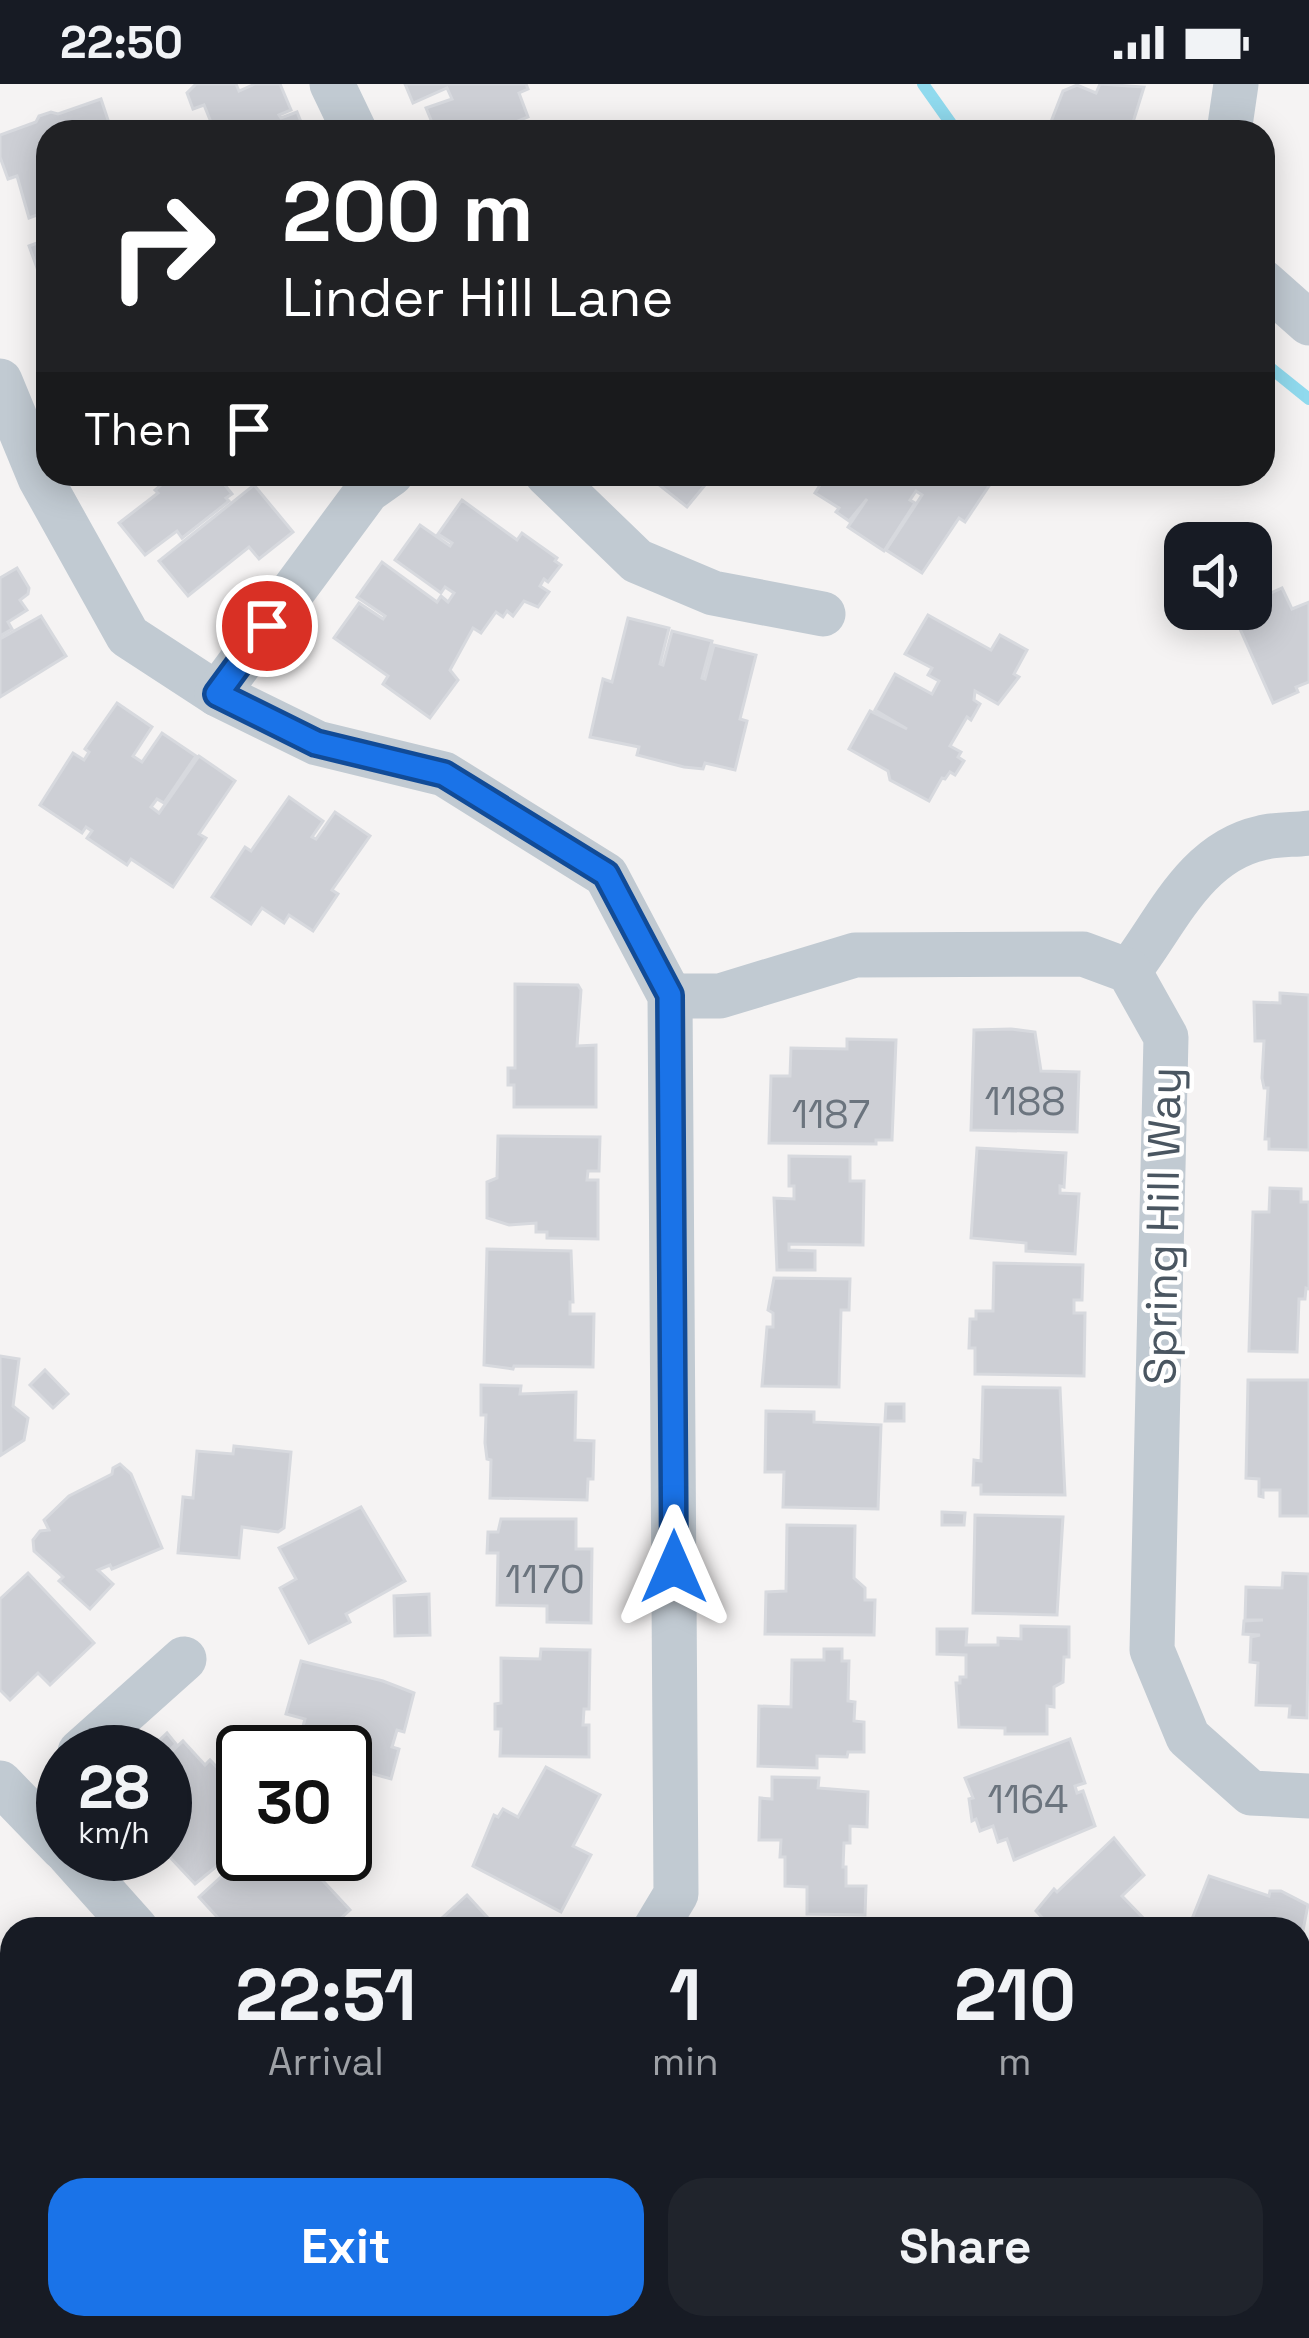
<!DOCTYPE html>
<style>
body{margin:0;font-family:"Space Grotesk",sans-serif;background:#20242c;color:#f1f3f6;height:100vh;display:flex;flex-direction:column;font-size:45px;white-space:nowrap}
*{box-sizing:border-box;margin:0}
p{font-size:39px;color:#9ea1a6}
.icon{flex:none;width:66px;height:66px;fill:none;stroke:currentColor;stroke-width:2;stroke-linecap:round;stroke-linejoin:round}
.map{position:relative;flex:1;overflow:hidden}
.sheet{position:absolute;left:0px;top:1833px;width:1311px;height:423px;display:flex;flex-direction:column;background:#171b24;border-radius:36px 36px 0 0;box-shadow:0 6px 30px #0003}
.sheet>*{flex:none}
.top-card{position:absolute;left:36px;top:36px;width:1239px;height:366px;border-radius:36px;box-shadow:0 6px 30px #0003;background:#202124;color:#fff;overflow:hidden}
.controls{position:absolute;left:1164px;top:438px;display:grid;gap:24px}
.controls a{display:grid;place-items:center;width:108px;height:108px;border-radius:24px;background:#171b24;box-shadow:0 6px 30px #0003;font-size:60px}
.speed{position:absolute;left:36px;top:1641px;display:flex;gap:24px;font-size:60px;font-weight:700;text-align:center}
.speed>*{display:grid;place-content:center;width:156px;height:156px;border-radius:50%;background:#171b24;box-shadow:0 6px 30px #0003;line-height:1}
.speed small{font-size:30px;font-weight:400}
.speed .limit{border:6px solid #111;border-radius:18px;background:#fff;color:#111}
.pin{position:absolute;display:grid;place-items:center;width:102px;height:102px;color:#fff;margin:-51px;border:6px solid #fff;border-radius:50%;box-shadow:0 3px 12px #0007}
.me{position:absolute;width:132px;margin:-66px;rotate:0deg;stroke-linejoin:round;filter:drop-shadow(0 0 9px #0008)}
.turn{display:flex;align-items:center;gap:42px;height:252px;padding:0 48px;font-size:54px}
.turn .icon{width:156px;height:156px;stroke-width:2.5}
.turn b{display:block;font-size:84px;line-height:102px}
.then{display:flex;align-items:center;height:114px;padding:0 48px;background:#0003;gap:24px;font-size:45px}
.eta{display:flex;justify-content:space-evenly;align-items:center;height:204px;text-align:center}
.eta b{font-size:72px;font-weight:700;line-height:84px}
.cta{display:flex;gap:24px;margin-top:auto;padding:24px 48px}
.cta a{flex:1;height:138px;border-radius:36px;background:#1a73e8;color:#fff;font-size:48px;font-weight:700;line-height:138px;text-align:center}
.cta a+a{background:#20242c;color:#f1f3f6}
.status{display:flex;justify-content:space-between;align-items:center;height:84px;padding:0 60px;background:#171b24;direction:ltr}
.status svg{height:33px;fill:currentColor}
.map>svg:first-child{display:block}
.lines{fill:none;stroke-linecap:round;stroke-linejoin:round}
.stream{stroke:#90daee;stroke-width:12}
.building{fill:#cdcfd5;stroke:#d7d9de;stroke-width:3}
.minor{stroke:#c1cad2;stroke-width:45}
.route-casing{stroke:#114b97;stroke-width:30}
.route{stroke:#1a73e8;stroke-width:21}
.labels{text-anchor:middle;stroke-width:9;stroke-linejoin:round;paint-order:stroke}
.number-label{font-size:39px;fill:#6b747e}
.street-label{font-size:45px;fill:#4a5661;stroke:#fff}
</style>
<div class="status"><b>22:50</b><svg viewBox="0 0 49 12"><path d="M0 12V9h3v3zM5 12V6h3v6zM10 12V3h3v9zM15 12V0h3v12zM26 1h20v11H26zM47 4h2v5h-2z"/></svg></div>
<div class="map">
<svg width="1309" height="2254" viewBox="0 0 1309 2254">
<rect width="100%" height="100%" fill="#f5f3f3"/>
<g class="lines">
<g class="stream">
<path d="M923,0L957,48"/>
<path d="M1263,278L1309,315"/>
<path d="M0,1897L12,1915"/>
<path d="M203,2244L208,2254"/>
</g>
</g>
<g class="building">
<path d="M196,0H236L239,7L255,0H280L291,26L279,31L281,34L297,28L305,48H215L204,21L193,25L187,9Z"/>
<path d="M405,0H526L528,5L519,9L528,33L506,42L508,45L501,48H436L426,24L452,15L447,4L413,19Z"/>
<path d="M1100,0L1144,3L1130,48H1047L1063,7L1077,1L1096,9Z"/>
<path d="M101,15L112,48H48V127L29,134L17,92L8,95L0,73V51L36,38L39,32L51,28L58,30Z"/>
<path d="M48,155V202L44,203L29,162Z"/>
<path d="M174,390H197L202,397L209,392L215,399L220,395L232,410L226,414L229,417L182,454L177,447L145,471L119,439L158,409L155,406Z"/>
<path d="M658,390H714L687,423L653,396Z"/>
<path d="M827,390H971L989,402L965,438L959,434L922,489L886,466L922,411L916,407L910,416L915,419L884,467L848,443L867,415L849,437L836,428L839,424L815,409Z"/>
<path d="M254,401L293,448L259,475L249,463L188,512L159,477Z"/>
<path d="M462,416L517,456L522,449L557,474L555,477L561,481L548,498L544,495L540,502L549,508L538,523L524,517L513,532L507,527L503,533L496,528L481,549L473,544L450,586L458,596L430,634L383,600L388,592L334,554L359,519L383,535L385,532L357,513L382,478L437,518L441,512L448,518L454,509L445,503L441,509L395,476L420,441L450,462L452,459L438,450Z"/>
<path d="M17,484L29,504L28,510L20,516L27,526L8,538L12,545L0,552V494Z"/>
<path d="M1282,504L1292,525L1309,518V598L1296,603L1298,608L1273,619L1232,527L1251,525V518Z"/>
<path d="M928,531L991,566L1000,551L1027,566L1014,590L1019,593L998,620L975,607L974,616L980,620L971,636L967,633L950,662L961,668L958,673L964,677L955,691L950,688L945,695L942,694L929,717L890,696L888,687L849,665L870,627L907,645L875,626L895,590L932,610L939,597L928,591L932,584L905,570Z"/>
<path d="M41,532L66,572L0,613V555Z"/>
<path d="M628,534L669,544L660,580L663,581L672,547L712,557L702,594L705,595L714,561L756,571L740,635L747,637L735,686L705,679L703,685L684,683L637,671L639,663L590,653L603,595L612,598Z"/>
<path d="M117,619L152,643L133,672L142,678L162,649L196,672L164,719L157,715L151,723L159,729L199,672L235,697L199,750L206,754L173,803L131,775L127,781L87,754L92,747L86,743L82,749L40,721L73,669L84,676L89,668L85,665Z"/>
<path d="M289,713L323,737L312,753L316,755L335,728L370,752L332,806L338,810L313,847L289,831L284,839L262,824L251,840L212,813L245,763L251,767Z"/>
<path d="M515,900L578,901L581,906L577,962L596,961V1023H514V1001H508V984H515Z"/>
<path d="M1280,909L1309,911V1066L1269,1065V1055H1265L1268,1004H1264L1262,994L1264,957H1255L1254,918L1280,919Z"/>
<path d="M1011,945L1035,948L1041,987L1079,988L1077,1048L971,1046L974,946Z"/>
<path d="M847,955L896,956L892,1056H876V1060L769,1059L771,992H790L791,964L847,965Z"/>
<path d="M498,1052L600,1053L599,1087H588L587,1096H598V1155L547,1154V1148H536V1139L509,1141L487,1134V1098L497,1094Z"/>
<path d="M977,1064L1066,1069L1064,1103L1060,1102V1109L1079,1110L1075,1170L1026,1167V1159L971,1154Z"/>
<path d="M789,1072L850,1073V1097H864L863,1161L789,1160V1166L815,1167V1186H777L774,1114L794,1115V1102H789Z"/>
<path d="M1270,1104L1301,1105V1118H1309V1205L1306,1204L1305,1215H1299L1297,1268L1249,1267L1253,1128H1269Z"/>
<path d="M487,1165L571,1167L573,1218H570V1230H594L593,1283L514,1282L513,1285L484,1281Z"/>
<path d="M994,1179L1083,1181L1082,1216H1074V1229H1085L1084,1292L975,1290V1264H969L970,1235H976V1227H993Z"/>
<path d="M774,1194L850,1195L849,1226H841L839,1303L762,1302L767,1243H773V1229L768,1226Z"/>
<path d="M0,1272L19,1275L13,1322L28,1334L24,1356L1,1371Z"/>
<path d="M45,1286L68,1310L53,1324L30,1301Z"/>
<path d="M1248,1296H1309V1432H1280V1406H1263V1413L1259,1412V1395L1246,1394Z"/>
<path d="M481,1301L521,1302L520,1310L576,1308L575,1356L594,1357L593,1395H588L587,1416L490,1414L491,1376L487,1375L485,1359L486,1331H481Z"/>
<path d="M983,1303L1060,1304L1065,1411L981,1410V1401H973L974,1376L981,1377Z"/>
<path d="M886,1320H904V1337H885Z"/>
<path d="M766,1327L814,1328V1338L881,1341L878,1425L783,1423L784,1388H765Z"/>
<path d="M234,1362L291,1368L284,1444L278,1448L242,1443L239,1474L178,1469L183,1413L193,1414L197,1367L233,1370Z"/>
<path d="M120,1380L131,1390L162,1464L112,1485L110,1481L98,1486L113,1500L90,1525L59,1497L63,1493L34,1467L33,1456L40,1447L49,1446L44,1436L69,1412L112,1390L113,1384Z"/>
<path d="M361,1423L405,1497L346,1530L350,1538L309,1559L280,1504L296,1495L279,1464Z"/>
<path d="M942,1428L965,1429L964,1441H942Z"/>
<path d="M975,1431L1063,1433L1057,1531L973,1529Z"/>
<path d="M501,1435H576V1465H592L591,1539L547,1538V1522L497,1521L498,1469H487L488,1448H498Z"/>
<path d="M787,1441L855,1442L854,1494L865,1504V1516H875L874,1551L765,1550L766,1508L786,1507Z"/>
<path d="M28,1489L94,1559L50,1601L38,1589L10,1616L0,1606V1515Z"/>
<path d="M1283,1489L1309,1490L1307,1634L1289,1633L1290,1622L1256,1621L1258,1579L1250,1578L1251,1553L1260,1551L1243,1550L1244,1537L1263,1536H1245L1246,1503L1282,1504Z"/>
<path d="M429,1510L430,1551L395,1552L394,1512Z"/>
<path d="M1021,1542L1069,1543V1573H1064L1063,1598L1054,1603V1623L1047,1622V1650H1005V1644L959,1643L956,1599H960V1593H966V1571L937,1570V1545H967L966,1561H998V1554L1021,1555Z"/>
<path d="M541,1565L590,1566L589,1625H584L583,1641H589V1673L500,1672L501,1645H495V1620L501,1619V1574L540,1575Z"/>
<path d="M824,1565H842V1577H849L848,1617L855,1618L854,1637L864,1638V1668H848L847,1673L817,1672V1684L758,1682L759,1622L791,1623L792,1576H824Z"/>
<path d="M301,1577L383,1597L414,1609L404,1648L397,1646L392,1663L399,1665L391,1695L345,1682V1668H296L305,1635L286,1630Z"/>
<path d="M167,1649L176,1660L165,1670L147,1668Z"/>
<path d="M1070,1655L1085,1699L1075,1702L1077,1709L1083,1707L1095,1742L1014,1776L1007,1755L998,1758L993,1742L980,1747L976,1735L972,1737L969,1715L973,1714L965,1694Z"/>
<path d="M183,1657L205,1681L210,1676L229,1696L223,1702L243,1723V1747L228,1761L234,1768L195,1800L165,1768V1674Z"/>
<path d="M546,1683L600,1711L573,1762L591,1771L561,1828L473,1782L494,1731L498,1733L503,1725L518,1733Z"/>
<path d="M772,1693L819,1694L818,1704L868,1708L867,1743L850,1742V1759H844L843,1783H846V1802H866L865,1831L807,1830V1803L785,1802V1773H780L781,1756H759L760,1714L772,1715Z"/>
<path d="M1114,1754L1144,1791L1122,1812L1147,1838L1140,1845H1053L1036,1827L1054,1805L1057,1808Z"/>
<path d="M246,1770H298L350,1826L329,1845H228L199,1813Z"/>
<path d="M1209,1792L1269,1812L1270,1807H1281L1308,1821L1299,1867V1845H1188Z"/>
<path d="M467,1811L498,1845H430Z"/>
<path d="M640,2244H684L692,2253L638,2254L644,2248Z"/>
<path d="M727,2244H748L768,2254H723Z"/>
<path d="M774,2244H833L836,2246L832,2254H787L773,2247Z"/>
<path d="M876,2244H917L912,2254H895Z"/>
<path d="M1141,2244H1229L1246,2253L1136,2254Z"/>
</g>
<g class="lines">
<g class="minor">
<path d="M332,0L355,48"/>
<path d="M1229,48L1236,0"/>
<path d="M1263,198L1309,239"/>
<path d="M0,297L40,394L128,552L217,610L317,659L444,690L606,791L670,912L676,1810L655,1845"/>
<path d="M547,390L637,477L713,509L823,530"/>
<path d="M217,610L367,407L391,390"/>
<path d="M1129,887C1167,838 1194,769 1261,754C1276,750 1293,751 1309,749"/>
<path d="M670,912H720L855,871L1083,870L1129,887L1166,953L1152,1566L1188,1653L1251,1709L1309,1712"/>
<path d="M80,1668L184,1575"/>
<path d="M0,1699L63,1764"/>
<path d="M69,1770L136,1845"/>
<path d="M482,2244L490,2254"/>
<path d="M1010,2254L1014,2244"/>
</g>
</g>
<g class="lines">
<g class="route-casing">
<path id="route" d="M267,542L217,610L316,659L444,690L606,790L670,911L674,1483"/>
</g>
<use href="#route" class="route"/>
</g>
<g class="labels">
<g class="number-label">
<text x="1025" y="1031">1188</text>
<text x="831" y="1044">1187</text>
<text x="545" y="1509">1170</text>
<text x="1028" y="1729">1164</text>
</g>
<g class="street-label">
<text transform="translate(1162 1142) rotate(-89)" y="16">Spring Hill Way</text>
</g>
</g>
</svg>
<div class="controls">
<a><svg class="icon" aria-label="sound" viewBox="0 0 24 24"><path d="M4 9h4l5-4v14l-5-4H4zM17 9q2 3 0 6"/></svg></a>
</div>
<div class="speed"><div>28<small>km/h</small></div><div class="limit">30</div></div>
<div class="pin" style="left:267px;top:542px;background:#d93025"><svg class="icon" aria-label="arrive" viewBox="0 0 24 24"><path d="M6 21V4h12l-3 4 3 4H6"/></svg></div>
<svg class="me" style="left:674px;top:1483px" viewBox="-20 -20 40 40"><path d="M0-17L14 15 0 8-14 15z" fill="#1a73e8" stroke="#fff" stroke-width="4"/></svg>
<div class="top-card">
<div class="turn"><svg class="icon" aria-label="right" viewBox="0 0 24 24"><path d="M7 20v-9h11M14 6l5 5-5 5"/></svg><div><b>200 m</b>Linder Hill Lane</div></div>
<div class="then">Then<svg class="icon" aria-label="arrive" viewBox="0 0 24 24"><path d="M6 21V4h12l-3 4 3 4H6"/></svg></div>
</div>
<section class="sheet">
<div class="eta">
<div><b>22:51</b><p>Arrival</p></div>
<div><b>1</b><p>min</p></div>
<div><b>210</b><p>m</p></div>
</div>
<div class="cta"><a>Exit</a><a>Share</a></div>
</section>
</div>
